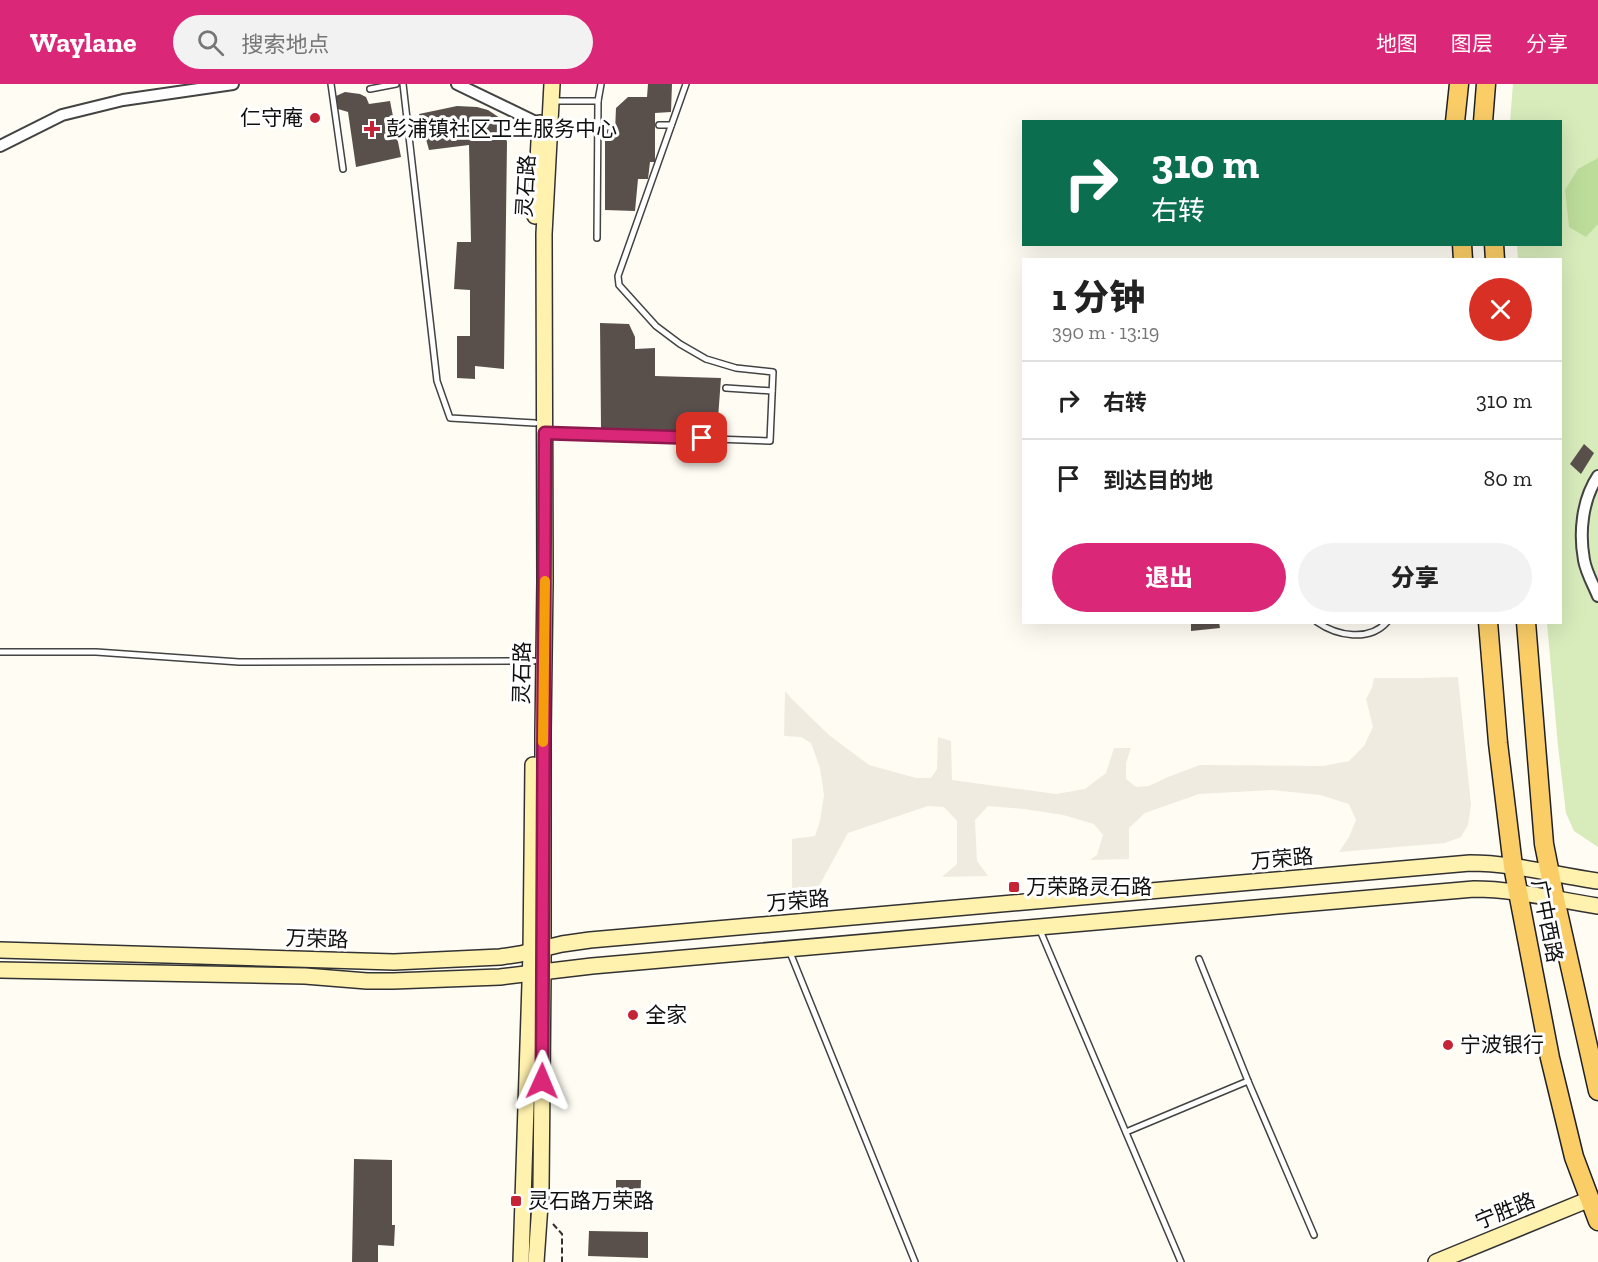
<!DOCTYPE html>
<html lang="zh">
<meta charset="utf-8">
<style>
body{margin:0;font-family:"Zilla Slab","Noto Sans SC",serif;background:#f2f2f2;color:#222;height:100vh;display:flex;flex-direction:column;font-size:22px;white-space:nowrap}
*{box-sizing:border-box;margin:0}
p{font-size:20px;color:#767676}
.icon{flex:none;width:33px;height:33px;fill:none;stroke:currentColor;stroke-width:2;stroke-linecap:round;stroke-linejoin:round}
.map{position:relative;flex:1;overflow:hidden}
.panel{position:absolute;left:1022px;top:174px;width:540px;height:366px;display:flex;flex-direction:column;background:#fff;border-radius:0px;box-shadow:0 6px 24px #0002}
.panel>*{flex:none}
.hud{position:absolute;left:1022px;top:36px;width:540px;height:126px;border-radius:0px;box-shadow:0 6px 24px #0002;background:#0b6e4f;color:#fff;overflow:hidden}
.pin{position:absolute;display:grid;place-items:center;width:51px;height:51px;color:#fff;margin:-26px;border-radius:12px;box-shadow:0 3px 9px #0006}
.me{position:absolute;width:66px;margin:-33px;rotate:1deg;stroke-linejoin:round;filter:drop-shadow(0 0 4px #0008)}
.turn{display:flex;align-items:center;gap:21px;height:126px;padding:0 30px;font-size:27px}
.turn .icon{width:78px;height:78px;stroke-width:2.5}
.turn b{display:block;font-size:42px;line-height:51px}
.round{display:grid;place-items:center;flex:none;width:63px;height:63px;border-radius:32px;background:#f2f2f2}
.summary{display:flex;align-items:center;justify-content:space-between;height:102px;padding:0 30px}
h1{font-size:36px;font-weight:800;line-height:45px}
.cta{display:flex;gap:12px;margin-top:auto;padding:12px 30px}
.cta a{flex:1;height:69px;border-radius:36px;background:#db2777;color:#fff;font-size:24px;font-weight:800;line-height:69px;text-align:center}
.cta a+a{background:#f2f2f2;color:#222}
ul{padding:0;list-style:none}
li{display:flex;align-items:center;gap:18px;height:78px;padding:0 30px;border-top:2px solid #e0e0e0}
li div{flex:1}
li b{display:block;font-size:22px}
li em{font-style:normal}
header{display:flex;align-items:center;gap:36px;box-sizing:border-box;height:84px;padding:0 30px;background:#db2777;color:#fff}
header strong{font-size:28px}
nav{display:flex;gap:33px;margin-inline-start:auto;font-size:21px}
.search{width:420px;height:54px;background:#f2f2f2;display:flex;align-items:center;gap:15px;box-sizing:border-box;padding:0 21px;border-radius:33px;color:#767676;font-size:22px}
.map>svg:first-child{display:block}
.green{fill:#d7ebbb}
.forest{fill:#bcdc9a}
.plaza{fill:#f0ebe0}
.building{fill:#59504c}
.lines{fill:none;stroke-linecap:round;stroke-linejoin:round}
.lane-casing{stroke:#434343;stroke-width:8}
.street-casing{stroke:#434343;stroke-width:14}
.secondary-casing{stroke:#323232;stroke-width:18}
.primary-casing{stroke:#212121;stroke-width:21}
.path{stroke:#323232;stroke-width:2;stroke-dasharray:6 3;stroke-linecap:butt}
.lane{stroke:#fff;stroke-width:5}
.street{stroke:#fff;stroke-width:10}
.secondary{stroke:#fff1ae;stroke-width:15}
.primary{stroke:#facd67;stroke-width:18}
.route-casing{stroke:#8e194d;stroke-width:15}
.route{stroke:#db2777;stroke-width:10}
.slow{stroke:#f59e0b;stroke-width:10}
.poi-dot{fill:#c42436;stroke:#fff;stroke-width:2}
.labels{text-anchor:middle;stroke-width:6;stroke-linejoin:round;paint-order:stroke}
.poi-label{font-size:21px;fill:#101010;stroke:#fff;text-anchor:start}
.street-label{font-size:21px;fill:#101010;stroke:#fff}
</style>
<header>
<strong>Waylane</strong>
<div class="search"><svg class="icon" aria-label="search" viewBox="0 0 24 24"><circle cx="10" cy="10" r="6"/><path d="M15 15l6 6"/></svg>搜索地点</div>
<nav><a>地图</a><a>图层</a><a>分享</a></nav>
</header>
<div class="map">
<svg width="1598" height="1178" viewBox="0 0 1598 1178">
<rect width="100%" height="100%" fill="#fffcf3"/>
<path class="green" d="M1513,0H1598V763L1574,747L1566,729L1558,662L1547,539L1560,538V176L1518,175L1517,161L1560,160V38H1510Z"/>
<path class="forest" d="M1598,74V140L1586,153L1569,143L1565,106L1578,85Z"/>
<path class="plaza" d="M1458,593L1471,721L1468,741L1461,753L1445,759L1339,768L1349,753L1356,736L1349,720L1320,711L1272,706L1199,710L1145,729L1129,744V775L1090,776L1097,771L1103,751L1094,740L1063,731L1024,725L988,722L975,736L977,777L988,792L942,793L957,780V737L944,723L928,722L848,749L819,802L792,804V755L815,752L820,737L824,711L820,684L811,659L801,653L784,652L785,607L792,615L829,651L869,681L916,694H931L937,685L938,653L951,657L952,696L1056,710L1085,705L1106,689L1114,664H1131L1126,679V695L1136,703L1149,702L1168,693L1200,681L1323,682L1349,677L1364,662L1373,643L1366,615L1372,604L1374,594H1420Z"/>
<g class="building">
<path d="M648,0H672L671,28L655,29V78H650L648,95H638L635,127L605,126V45L615,47L616,24L628,13H647Z"/>
<path d="M345,8L360,10L366,13L369,20L390,17L401,73L356,83L348,28L338,25L336,12Z"/>
<path d="M457,22L477,23L488,26L500,34L507,58L504,285L475,282V295L457,294V252H470V206L454,205L457,158H471L469,61L429,66L419,30Z"/>
<path d="M600,239L629,240L635,253V265L655,264V292L721,294L717,348L601,344Z"/>
<path d="M1584,360L1594,369L1581,390L1570,380Z"/>
<path d="M1191,538H1219L1220,544L1191,547Z"/>
<path d="M354,1075L392,1076V1141H395L394,1162L378,1161V1178H352Z"/>
<path d="M616,1096H641L640,1122L616,1121Z"/>
<path d="M589,1147L648,1148V1174L588,1172Z"/>
</g>
<g class="lines">
<g class="lane-casing">
<g id="lane">
<path d="M331,0L343,85"/>
<path d="M403,0L437,297L450,334L535,339"/>
<path d="M370,5L396,0"/>
<path d="M553,17H598L597,154"/>
<path d="M598,17L601,0"/>
<path d="M659,41H671"/>
<path d="M726,304L772,307"/>
<path d="M546,349L770,357L773,288L736,284L706,275L680,260L656,242L619,201L618,192L686,0"/>
<path d="M1317,538C1337,552 1369,558 1387,538"/>
<path d="M0,568H96L239,578L534,577"/>
<path d="M1039,844L1181,1178"/>
<path d="M789,866L915,1178"/>
<path d="M1199,875L1248,997"/>
<path d="M1126,1048L1248,997L1314,1151"/>
</g>
</g>
<g class="street-casing">
<g id="street">
<path d="M457,0L546,43"/>
<path d="M0,62L62,31L123,16L233,0"/>
<path d="M1598,392C1582,416 1579,449 1584,476C1586,488 1593,500 1598,512"/>
</g>
</g>
<g class="secondary-casing">
<g id="secondary">
<path d="M535,132L540,39"/>
<path d="M0,866L394,878L500,873L520,870L562,860L590,856L1470,779C1513,779 1555,791 1598,797"/>
<path d="M0,886L305,892L367,897H393L500,893L592,882L1474,805C1516,805 1557,816 1598,822"/>
<path d="M521,1178L531,868L533,681"/>
<path d="M536,1178L541,1106L543,888V649L545,497L544,150L552,0"/>
<path d="M1436,1178L1590,1115"/>
</g>
</g>
<g class="primary-casing">
<g id="primary">
<path d="M1455,38L1459,0"/>
<path d="M1483,38L1486,0"/>
<path d="M1462,160L1463,176"/>
<path d="M1494,160L1495,176"/>
<path d="M1488,538L1498,659L1513,782L1550,974L1574,1073L1598,1137"/>
<path d="M1526,538L1544,760L1555,815L1598,1007"/>
</g>
</g>
<path class="path" d="M553,1140L562,1150V1178"/>
<use href="#lane" class="lane"/>
<use href="#street" class="street"/>
<use href="#secondary" class="secondary"/>
<use href="#primary" class="primary"/>
</g>
<g class="lines">
<g class="route-casing">
<path id="route" d="M542,997L545,349L702,354"/>
</g>
<use href="#route" class="route"/>
<path class="slow" d="M543,658L545,497"/>
</g>
<g class="poi-dot">
<circle cx="315" cy="34" r="6"/>
<path d="M369 36h6v6h6v6h-6v6h-6v-6h-6v-6h6z"/>
<rect x="1008" y="797" width="12" height="12" rx="3"/>
<circle cx="633" cy="931" r="6"/>
<circle cx="1448" cy="961" r="6"/>
<rect x="510" y="1111" width="12" height="12" rx="3"/>
</g>
<g class="labels">
<g class="poi-label">
<text x="303" y="41" text-anchor="end">仁守庵</text>
<text x="386" y="52">彭浦镇社区卫生服务中心</text>
<text x="1026" y="810">万荣路灵石路</text>
<text x="645" y="938">全家</text>
<text x="1460" y="968">宁波银行</text>
<text x="528" y="1124">灵石路万荣路</text>
</g>
<g class="street-label">
<text transform="translate(526 102) rotate(-87)" y="7">灵石路</text>
<text transform="translate(522 589) rotate(-89)" y="7">灵石路</text>
<text transform="translate(1282 775) rotate(-5)" y="7">万荣路</text>
<text transform="translate(798 817) rotate(-5)" y="7">万荣路</text>
<text transform="translate(1547 837) rotate(79)" y="7">广中西路</text>
<text transform="translate(317 855) rotate(2)" y="7">万荣路</text>
<text transform="translate(1505 1127) rotate(-22)" y="7">宁胜路</text>
</g>
</g>
</svg>
<div class="pin" style="left:702px;top:354px;background:#d93025"><svg class="icon" aria-label="arrive" viewBox="0 0 24 24"><path d="M6 21V4h12l-3 4 3 4H6"/></svg></div>
<svg class="me" style="left:542px;top:997px" viewBox="-20 -20 40 40"><path d="M0-17L14 15 0 8-14 15z" fill="#db2777" stroke="#fff" stroke-width="4"/></svg>
<div class="hud">
<div class="turn"><svg class="icon" aria-label="right" viewBox="0 0 24 24"><path d="M7 20v-9h11M14 6l5 5-5 5"/></svg><div><b>310 m</b>右转</div></div>
</div>
<section class="panel">
<div class="summary"><div><h1>1 分钟</h1><p>390 m · 13:19</p></div><a class="round" style="background:#d93025;color:#fff"><svg class="icon" aria-label="close" viewBox="0 0 24 24"><path d="M6 6l12 12M18 6L6 18"/></svg></a></div>
<ul>
<li><svg class="icon" aria-label="right" viewBox="0 0 24 24"><path d="M7 20v-9h11M14 6l5 5-5 5"/></svg><div><b>右转</b></div><em>310 m</em></li>
<li><svg class="icon" aria-label="arrive" viewBox="0 0 24 24"><path d="M6 21V4h12l-3 4 3 4H6"/></svg><div><b>到达目的地</b></div><em>80 m</em></li>
</ul>
<div class="cta"><a>退出</a><a>分享</a></div>
</section>
</div>
